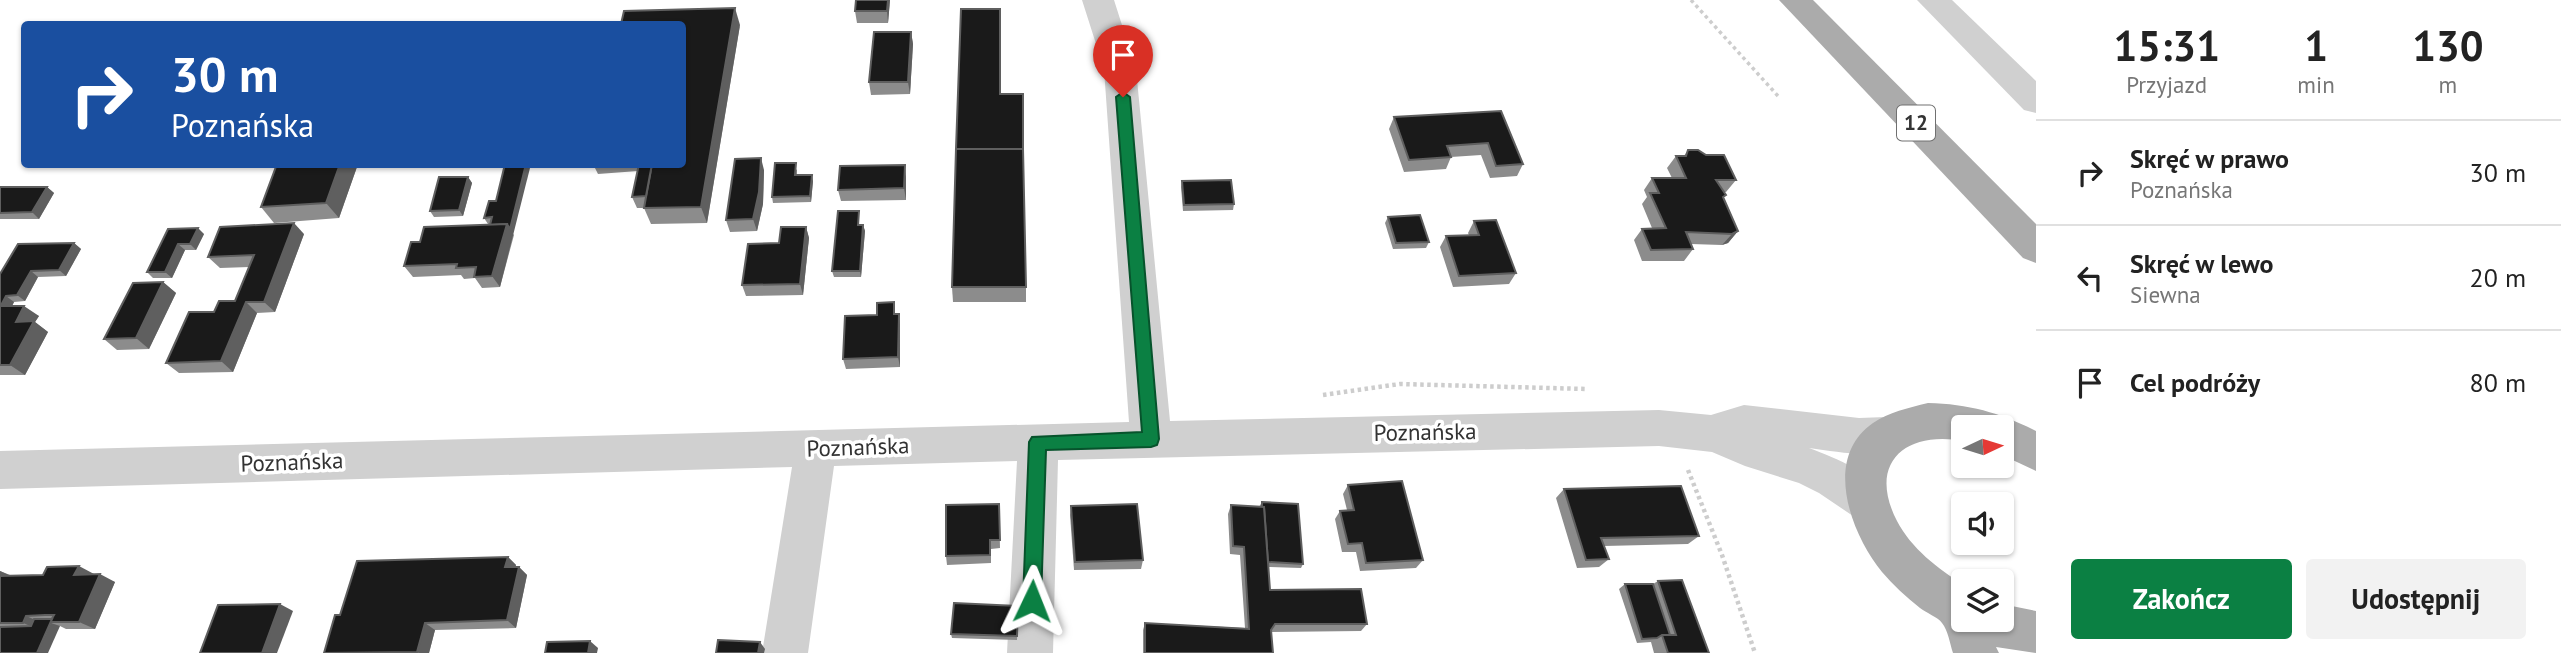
<!DOCTYPE html>
<html lang="pl">
<meta charset="utf-8">
<style>
body{margin:0;font-family:"PT Sans",sans-serif;background:#f2f2f2;color:#222;height:100vh;display:flex;flex-direction:column;font-size:26px;white-space:nowrap}
*{box-sizing:border-box;margin:0}
p{font-size:23px;color:#767676}
.icon{flex:none;width:38px;height:38px;fill:none;stroke:currentColor;stroke-width:2;stroke-linecap:round;stroke-linejoin:round}
.map{position:relative;flex:1;overflow:hidden}
.sheet{display:flex;flex-direction:column;background:#fff;width:525px}
.sheet>*{flex:none}
.top-card{position:absolute;left:21px;top:21px;width:665px;height:147px;border-radius:7px;box-shadow:0 2px 5px #0004;background:#1a4fa0;color:#fff;overflow:hidden}
.needle{width:46px;rotate:86deg}
.buttons{position:absolute;left:1951px;top:415px;display:grid;gap:14px}
.buttons a{display:grid;place-items:center;width:63px;height:63px;border-radius:7px;background:#fff;box-shadow:0 2px 5px #0004;font-size:35px}
.pin{position:absolute;display:grid;place-items:center;width:60px;height:60px;color:#fff;margin:-72px -30px;border-radius:50% 50% 50% 0;rotate:-45deg;box-shadow:0 0 7px #0007}
.pin .icon{rotate:45deg}
.me{position:absolute;width:77px;margin:-38px;rotate:2deg;stroke-linejoin:round;filter:drop-shadow(0 0 5px #0008)}
.turn{display:flex;align-items:center;gap:24px;height:147px;padding:0 35px;font-size:32px}
.turn .icon{width:91px;height:91px;stroke-width:2.5}
.turn b{display:block;font-size:49px;line-height:60px}
.eta{display:flex;justify-content:space-evenly;align-items:center;height:119px;text-align:center}
.eta b{font-size:42px;font-weight:600;line-height:49px}
.cta{display:flex;gap:14px;margin-top:auto;padding:14px 35px}
.cta a{flex:1;height:80px;border-radius:7px;background:#0b8043;color:#fff;font-size:28px;font-weight:600;line-height:80px;text-align:center}
.cta a+a{background:#f2f2f2;color:#222}
ul{padding:0;list-style:none}
li{display:flex;align-items:center;gap:21px;height:105px;padding:0 35px;border-top:2px solid #e0e0e0}
li div{flex:1}
li b{display:block;font-size:26px}
li em{font-style:normal}
main{display:flex;flex:1;min-height:0}
.map>svg:first-child{display:block}
.lines{fill:none;stroke-linecap:round;stroke-linejoin:round}
.path-far1{stroke:#cdcdcd;stroke-width:3.5;stroke-dasharray:3.5 3.5;stroke-linecap:butt}
.path{stroke:#cdcdcd;stroke-width:4.5;stroke-dasharray:3.5 3.5;stroke-linecap:butt}
.minor{fill:#d0d0d0;fill-rule:evenodd}
.major{fill:#ababab;fill-rule:evenodd}
.wall{fill:#8c8c8c}
.shaded-wall{fill:#5f5f5f}
.building{fill:#1a1a1a;stroke:#5f5f5f;stroke-width:2}
.route{fill:#0b8043;stroke:#07532c;stroke-width:2}
.labels{text-anchor:middle;stroke-width:7;stroke-linejoin:round;paint-order:stroke}
.shield{fill:#fff;stroke:#707070;stroke-width:2}
.shield-label{font-size:21px;font-weight:bold;fill:#333}
.street-label{font-size:23px;fill:#333;stroke:#fff}
</style>
<main>
<div class="map">
<svg width="2036" height="653" viewBox="0 0 2036 653">
<rect width="100%" height="100%" fill="#fff"/>
<g class="lines">
<path class="path-far1" d="M1691,0L1778,96"/>
<g class="path">
<path d="M1323,395L1400,384L1586,389"/>
<path d="M1688,470L1722,555L1755,653"/>
</g>
<g class="minor">
<path d="M1082,0H1114L1136,69L1170,421L1659,410L1711,415L1744,405L1859,418L1886,417L1900,422L1906,435L1900,448C1871,459 1840,452 1809,448C1837,459 1876,473 1889,502L1883,516L1868,522L1853,516L1819,493L1799,483L1745,466L1712,452L1659,446L1058,460L1053,653H1007L1017,461L834,466L808,653H762L792,467L0,489V451L1129,422L1104,69Z"/>
<path d="M1917,0H1952L2036,81V113L2024,110Z"/>
</g>
<g class="major">
<path d="M1779,0H1813L2036,224V263L2023,258Z"/>
<path d="M1928,403C1969,404 2001,413 2036,431V471L2002,455V427H1964V441C1905,430 1867,463 1897,521C1911,548 1938,569 1964,585V620H2002V604L2036,611V653L1996,647L1999,653H1953C1950,644 1948,630 1942,623C1938,617 1926,613 1920,608C1906,597 1893,585 1882,572C1851,534 1822,458 1873,423C1889,412 1908,408 1928,403Z"/>
</g>
</g>
<g class="wall">
<path d="M890,0L888,23H857L855,11Z"/>
<path d="M740,25L707,223L651,224L644,208H637L632,197L638,171L598,174L593,164H682Z"/>
<path d="M911,32L913,44L910,94L871,95L869,82Z"/>
<path d="M1000,94L1026,287V302H953L952,287Z"/>
<path d="M1501,111L1523,164L1517,176L1490,178L1481,155L1451,157L1446,169L1404,172L1389,129L1394,117Z"/>
<path d="M1688,150L1736,180L1726,192H1724L1723,198L1738,231L1728,243L1722,245L1691,244L1693,249L1684,261H1642L1634,240L1642,229L1652,228L1642,204L1647,197L1644,190L1652,178H1672L1667,168L1676,156H1684Z"/>
<path d="M89,164H138L137,166L91,167Z"/>
<path d="M277,164H358L339,218L274,223L261,207Z"/>
<path d="M797,169V175L813,181L811,202L773,203L772,197Z"/>
<path d="M764,170L763,204L757,231L730,232L726,220Z"/>
<path d="M468,177L472,183L463,216L434,217L430,211Z"/>
<path d="M906,177V200L841,201L838,190Z"/>
<path d="M1182,181L1234,204L1233,210L1183,211L1181,187Z"/>
<path d="M0,187H47L54,193L39,219H0Z"/>
<path d="M489,201L514,235L500,287L482,288L475,278L464,279L461,275L413,277L404,266L420,242L490,225V224H488L484,218Z"/>
<path d="M859,211V225H863L865,231L861,277H834L832,271Z"/>
<path d="M1388,217L1429,242L1426,248L1393,249L1385,223Z"/>
<path d="M1474,221L1516,273L1509,284L1453,287L1440,247L1446,236L1469,235L1468,233Z"/>
<path d="M806,227L809,238L803,295L746,296L742,285L779,243Z"/>
<path d="M168,229L204,234L196,250H185L172,278H153L147,272Z"/>
<path d="M304,234L275,312L257,313L233,372L179,373L166,363L214,312L235,301L249,267L220,268L208,257Z"/>
<path d="M74,243L81,249L66,276L38,277L25,301L14,302L12,306L39,316L35,322L48,332L25,375H0V274Z"/>
<path d="M163,282L176,293L149,349L117,350L104,339Z"/>
<path d="M896,314H899L900,325V367L846,369L843,359Z"/>
<path d="M1348,485L1423,560L1416,568L1360,571L1356,552H1342L1335,519L1340,511L1347,510L1343,494Z"/>
<path d="M1564,489L1699,536L1688,544L1604,546L1609,559L1599,567L1577,568L1556,498Z"/>
<path d="M1262,502L1303,564L1301,568L1268,567L1270,590L1367,624L1361,631L1271,632L1273,653H1143V630L1145,623L1245,628L1240,555L1230,554L1228,514L1231,505L1259,507Z"/>
<path d="M999,504L1000,548L991,549V563L947,565L946,556Z"/>
<path d="M1071,506L1143,560L1141,569L1074,570L1070,515Z"/>
<path d="M508,557L516,565L515,567H519L527,575L516,628L435,630L429,653H324L340,615Z"/>
<path d="M0,571L10,575H94L115,582L95,629H66L60,626L0,653Z"/>
<path d="M1658,581L1709,653H1654L1651,642L1637,643L1619,589L1625,584H1653Z"/>
<path d="M1018,606L1017,640L952,638L951,634Z"/>
</g>
<g class="shaded-wall">
<path d="M888,0H890L888,23L887,11Z"/>
<path d="M735,8L740,25L707,223L701,207Z"/>
<path d="M911,32L913,44L910,94L908,82Z"/>
<path d="M761,158L764,170L763,204L757,231L753,219Z"/>
<path d="M340,164H358L339,218L326,203Z"/>
<path d="M526,164H531L500,287L492,276L507,224Z"/>
<path d="M905,165L906,177V200L904,188Z"/>
<path d="M812,175L813,181L811,202L810,196Z"/>
<path d="M468,177L472,183L463,216L459,210Z"/>
<path d="M47,187L54,193L39,219L32,212Z"/>
<path d="M294,223L304,234L275,312L264,302Z"/>
<path d="M863,225L865,231L861,277L860,271Z"/>
<path d="M806,227L809,238L803,295L800,284Z"/>
<path d="M198,228L204,234L196,250L190,244Z"/>
<path d="M1738,231L1728,243L1722,245L1732,234Z"/>
<path d="M74,243L81,249L66,276L59,270Z"/>
<path d="M178,244L185,250L172,278L165,272Z"/>
<path d="M31,271L38,277L25,301L17,295Z"/>
<path d="M163,282L176,293L149,349L136,338Z"/>
<path d="M6,296L14,302L6,318L0,308Z"/>
<path d="M246,302L257,313L233,372L221,361Z"/>
<path d="M24,306L39,316L35,322L48,332L25,375L10,365L16,322Z"/>
<path d="M899,314L900,325V367L898,357Z"/>
<path d="M508,557L516,565L513,575L505,567Z"/>
<path d="M79,566L94,574L74,575Z"/>
<path d="M519,567L527,575L516,628L507,620Z"/>
<path d="M0,571L11,576L0,581Z"/>
<path d="M100,574L115,582L95,629L79,622Z"/>
<path d="M280,604L293,611L277,653H262Z"/>
<path d="M26,616L43,623L40,630L23,623Z"/>
<path d="M51,623L60,626L48,653H37Z"/>
<path d="M425,623L435,630L429,653H419L417,652Z"/>
<path d="M590,641L598,648L597,653H588Z"/>
<path d="M760,642L765,649L764,653H758Z"/>
</g>
<g class="building">
<path d="M856,0H888L887,11H855Z"/>
<path d="M735,8L701,207L644,208L652,164H682V24H621L624,11Z"/>
<path d="M961,9H1000V94H1023V149H956Z"/>
<path d="M874,32H911L908,82H869Z"/>
<path d="M1501,111L1523,164L1496,166L1488,143L1447,146L1451,157L1409,160L1394,117Z"/>
<path d="M956,149H1023L1026,287H952Z"/>
<path d="M1688,150H1698L1706,155H1724L1736,180H1716L1726,195L1723,197L1738,231L1732,234L1686,232L1693,249L1651,250L1642,229L1666,228L1650,193H1659L1652,178H1686L1676,156H1686Z"/>
<path d="M761,158L759,192L753,219L726,220L735,159Z"/>
<path d="M775,163H796L795,175H812L810,196L772,197Z"/>
<path d="M277,164H340L326,203L261,207Z"/>
<path d="M505,164H526L510,229L507,224L490,225L492,217L484,218L489,201H496Z"/>
<path d="M639,164H652L646,196L632,197Z"/>
<path d="M905,165L904,188L838,190L840,166Z"/>
<path d="M439,177H468L459,210L430,211Z"/>
<path d="M1231,180L1234,204L1184,205L1182,181Z"/>
<path d="M0,187H47L32,212L0,213Z"/>
<path d="M838,211H859L858,225H863L860,271H832Z"/>
<path d="M1420,215L1429,242L1396,243L1388,217Z"/>
<path d="M1496,220L1516,273L1459,276L1446,236L1479,235L1474,221Z"/>
<path d="M294,223L264,302H246L221,361L166,363L189,312H214L219,301H235L254,255L208,257L220,227Z"/>
<path d="M507,224L492,276L474,277L476,267L456,268L457,264L404,266L411,242H420L424,227Z"/>
<path d="M781,227H806L800,284L742,285L748,244L779,243Z"/>
<path d="M198,228L190,244H178L165,272H147L168,229Z"/>
<path d="M74,243L59,270L31,271L17,295L6,296L0,307V274L18,244Z"/>
<path d="M163,282L136,338L104,339L133,283Z"/>
<path d="M894,302V314H899L898,357L843,359L845,316L877,315V303Z"/>
<path d="M0,306H24L16,322L34,321L10,365H0Z"/>
<path d="M1402,481L1423,560L1366,563L1362,543L1348,544L1340,511L1354,510L1348,485Z"/>
<path d="M1681,486L1699,536L1601,538L1609,559L1586,560L1564,489Z"/>
<path d="M1262,502L1298,504L1303,564L1268,562L1264,507H1262Z"/>
<path d="M999,504L1000,540H990V555L946,556V505Z"/>
<path d="M1137,504L1143,560L1075,562L1071,506Z"/>
<path d="M1231,505L1264,507L1270,590L1361,589L1367,624H1275L1271,630L1273,653H1145V623L1249,629L1244,547L1233,546Z"/>
<path d="M508,557L505,567H519L507,620L425,623L417,652L324,653L335,615H340L357,561Z"/>
<path d="M79,566L74,575L100,574L79,622H50L54,615H45L26,616L23,623H0V576L43,575L47,567Z"/>
<path d="M1682,580L1709,653H1668L1662,635H1676L1658,581Z"/>
<path d="M1625,584H1653L1670,635H1662L1657,638L1642,639Z"/>
<path d="M954,603L1018,606L1017,636L951,634Z"/>
<path d="M280,604L262,653H200L218,605Z"/>
<path d="M34,619H52L37,653H0V627L31,626Z"/>
<path d="M718,640L760,642L758,653H716Z"/>
<path d="M590,641L588,653H545L547,642Z"/>
</g>
<path class="route" d="M1123,92L1130,97L1159,439L1157,445L1151,447L1046,450L1041,601L1038,607L1032,610L1025,607L1023,601L1029,442L1032,437L1142,432L1116,97Z"/>
<g class="labels">
<rect class="shield" x="1897" y="105.5" width="38" height="35" rx="5"/>
<g class="shield-label">
<text x="1916" y="130">12</text>
</g>
<g class="street-label">
<text transform="translate(1425 432) rotate(-1)" y="8">Poznańska</text>
<text transform="translate(858 447) rotate(-2)" y="8">Poznańska</text>
<text transform="translate(292 462) rotate(-2)" y="8">Poznańska</text>
</g>
</g>
</svg>
<div class="buttons">
<a><svg class="needle" viewBox="-14 -14 28 28"><path d="M0-13l5 13h-10z" fill="#e53935"/><path d="M0 13l5-13h-10z" fill="#767676"/></svg></a>
<a><svg class="icon" aria-label="sound" viewBox="0 0 24 24"><path d="M4 9h4l5-4v14l-5-4H4zM17 9q2 3 0 6"/></svg></a>
<a><svg class="icon" aria-label="layers" viewBox="0 0 24 24"><path d="M12 4l9 5-9 5-9-5zM3 14l9 5 9-5"/></svg></a>
</div>
<div class="pin" style="left:1123px;top:97px;background:#d93025"><svg class="icon" aria-label="arrive" viewBox="0 0 24 24"><path d="M6 21V4h12l-3 4 3 4H6"/></svg></div>
<svg class="me" style="left:1032px;top:601px" viewBox="-20 -20 40 40"><path d="M0-17L14 15 0 8-14 15z" fill="#0b8043" stroke="#fff" stroke-width="4"/></svg>
<div class="top-card">
<div class="turn"><svg class="icon" aria-label="right" viewBox="0 0 24 24"><path d="M7 20v-9h11M14 6l5 5-5 5"/></svg><div><b>30 m</b>Poznańska</div></div>
</div>
</div>
<section class="sheet">
<div class="eta">
<div><b>15:31</b><p>Przyjazd</p></div>
<div><b>1</b><p>min</p></div>
<div><b>130</b><p>m</p></div>
</div>
<ul>
<li><svg class="icon" aria-label="right" viewBox="0 0 24 24"><path d="M7 20v-9h11M14 6l5 5-5 5"/></svg><div><b>Skręć w prawo</b><p>Poznańska</p></div><em>30 m</em></li>
<li><svg class="icon" aria-label="left" viewBox="0 0 24 24"><path d="M17 20v-9H6M10 6l-5 5 5 5"/></svg><div><b>Skręć w lewo</b><p>Siewna</p></div><em>20 m</em></li>
<li><svg class="icon" aria-label="arrive" viewBox="0 0 24 24"><path d="M6 21V4h12l-3 4 3 4H6"/></svg><div><b>Cel podróży</b></div><em>80 m</em></li>
</ul>
<div class="cta"><a>Zakończ</a><a>Udostępnij</a></div>
</section>
</main>
